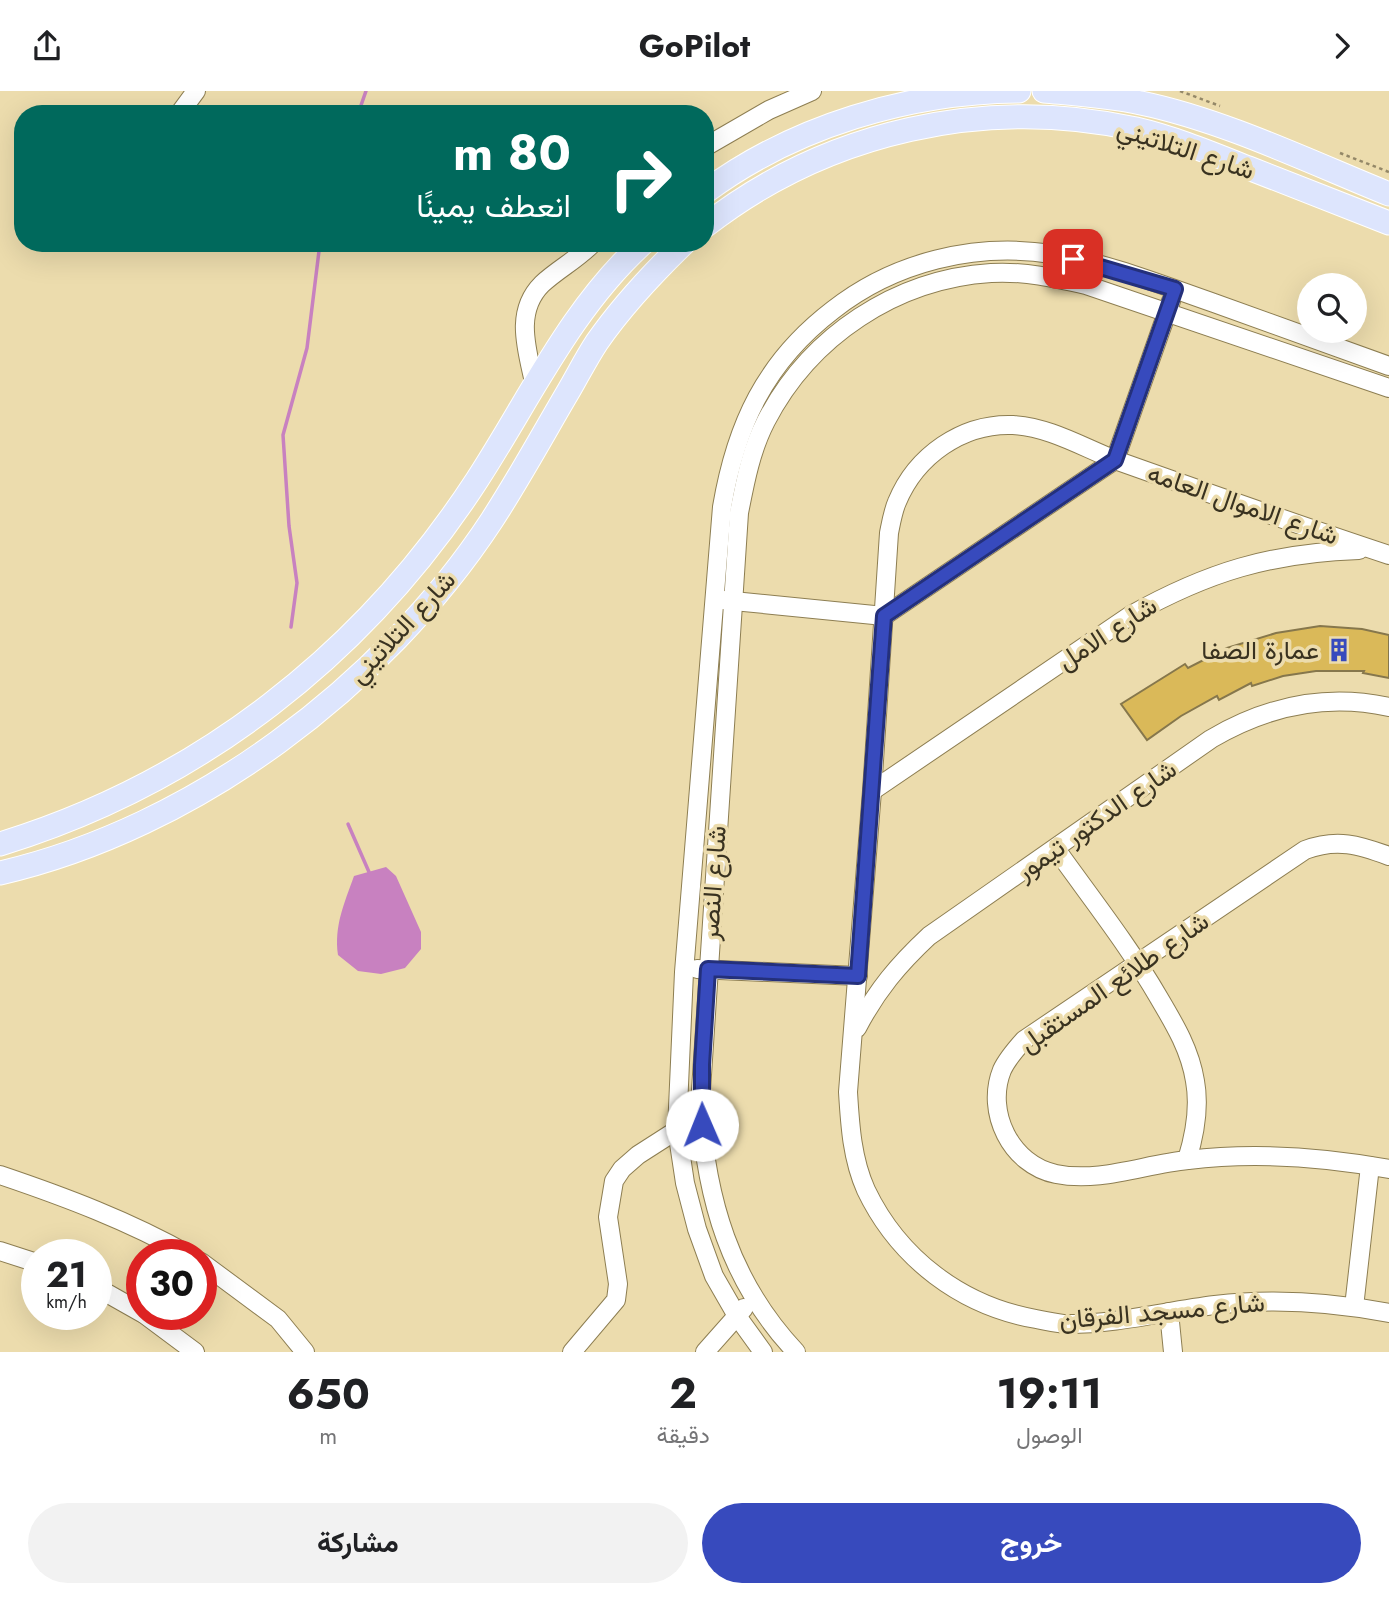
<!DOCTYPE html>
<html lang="ar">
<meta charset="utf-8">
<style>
body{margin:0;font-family:Jost,Vazirmatn,sans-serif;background:#f2f2f2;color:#202124;direction:rtl;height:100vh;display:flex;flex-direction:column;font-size:26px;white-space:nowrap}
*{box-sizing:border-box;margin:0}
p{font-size:23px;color:#757577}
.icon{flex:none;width:38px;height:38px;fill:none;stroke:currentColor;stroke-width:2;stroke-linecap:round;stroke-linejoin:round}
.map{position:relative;height:1261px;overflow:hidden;direction:ltr}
.details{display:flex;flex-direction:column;background:#fff;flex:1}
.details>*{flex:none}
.hud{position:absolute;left:14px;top:14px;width:700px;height:147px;border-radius:28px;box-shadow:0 7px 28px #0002;direction:rtl;background:#00695c;color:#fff;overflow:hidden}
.buttons{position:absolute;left:1297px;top:182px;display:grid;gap:14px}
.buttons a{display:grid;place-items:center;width:70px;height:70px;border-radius:50%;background:#fff;box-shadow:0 7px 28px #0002;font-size:35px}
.speed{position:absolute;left:21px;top:1148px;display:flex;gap:14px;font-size:35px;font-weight:700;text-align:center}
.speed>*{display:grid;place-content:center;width:91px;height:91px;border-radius:50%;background:#fff;box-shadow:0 7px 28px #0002;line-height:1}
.speed small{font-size:18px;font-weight:400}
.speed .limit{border:10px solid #d22;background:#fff;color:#111}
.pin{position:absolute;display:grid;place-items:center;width:60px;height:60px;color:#fff;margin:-30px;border-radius:14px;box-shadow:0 4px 10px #0006}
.me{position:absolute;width:77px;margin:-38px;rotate:359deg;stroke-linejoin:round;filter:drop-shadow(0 0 5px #0008)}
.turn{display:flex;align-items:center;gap:24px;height:147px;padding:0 28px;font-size:32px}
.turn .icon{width:91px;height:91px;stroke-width:2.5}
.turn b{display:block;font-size:49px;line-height:60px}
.eta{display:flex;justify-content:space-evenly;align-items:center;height:119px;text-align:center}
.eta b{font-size:42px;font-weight:700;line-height:49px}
.primary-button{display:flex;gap:14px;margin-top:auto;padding:14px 28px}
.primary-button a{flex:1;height:80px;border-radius:42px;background:#374abd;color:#fff;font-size:28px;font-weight:700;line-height:80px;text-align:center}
.primary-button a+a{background:#f2f2f2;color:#202124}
header{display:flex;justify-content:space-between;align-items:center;height:91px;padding:0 28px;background:#fff;font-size:32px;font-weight:700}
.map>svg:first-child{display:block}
.water{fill:#c881c0}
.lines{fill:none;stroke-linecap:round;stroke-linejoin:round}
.stream{stroke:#c881c0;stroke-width:3.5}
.building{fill:#dab959;stroke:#86774c;stroke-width:2}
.minor-casing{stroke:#8d7e52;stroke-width:20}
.major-casing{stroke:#fff;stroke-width:25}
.path{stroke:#948868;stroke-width:2.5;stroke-dasharray:3.5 3.5;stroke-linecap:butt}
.minor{stroke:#fff;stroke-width:18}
.major{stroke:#dde5fd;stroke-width:23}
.route-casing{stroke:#24307b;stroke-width:18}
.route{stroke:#374abd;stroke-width:12}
.labels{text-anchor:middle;stroke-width:7;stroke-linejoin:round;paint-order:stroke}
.street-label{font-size:26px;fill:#393220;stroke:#ecdcad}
.poi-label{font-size:26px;fill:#393220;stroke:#ecdcad;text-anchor:end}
</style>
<header><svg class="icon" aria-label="forward" viewBox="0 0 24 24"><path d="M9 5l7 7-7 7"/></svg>GoPilot<svg class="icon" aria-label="share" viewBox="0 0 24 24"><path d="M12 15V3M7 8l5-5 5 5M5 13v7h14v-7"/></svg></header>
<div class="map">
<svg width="1389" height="1261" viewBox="0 0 1389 1261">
<rect width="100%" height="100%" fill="#ecdcad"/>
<path class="water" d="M386,776L396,785L421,841V858L405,877L381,883L358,880L338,864C334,835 344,813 354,785Z"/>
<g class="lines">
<g class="stream">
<path d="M358,23L366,0"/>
<path d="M291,536L297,492L289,435L283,344L307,257L320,152"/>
<path d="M348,733L369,781"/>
</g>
</g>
<path class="building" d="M1320,535L1362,538L1389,544V587L1363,582L1364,580H1316L1283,585L1252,595L1251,592L1219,609L1217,605L1181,625L1147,649L1121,613L1185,573L1188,577L1227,557L1276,542Z"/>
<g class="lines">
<g class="minor-casing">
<g id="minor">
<path d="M179,23L196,0"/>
<path d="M705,56L769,19L812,0"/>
<path d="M535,296C528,261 513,222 542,193C558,178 578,168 593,152"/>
<path d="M1389,464C1298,434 1208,402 1118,370C1084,357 1050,336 1013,334C962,332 916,365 897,411C893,420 891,432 889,442L872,700L848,1001C850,1034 852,1068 866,1099C899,1168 962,1215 1036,1228C1047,1230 1058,1233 1068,1233C1117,1233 1166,1220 1215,1214C1273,1207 1331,1211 1389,1222"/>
<path d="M723,509L884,525L1115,369L1171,210"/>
<path d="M872,700L1131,524C1208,481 1270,462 1359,459"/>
<path d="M1056,758C1091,807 1129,855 1159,907C1175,934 1190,959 1195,990C1200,1017 1195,1043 1187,1069"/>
<path d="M1389,765C1359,754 1337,747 1305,759L1024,949C1015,959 1007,968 1002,979C985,1021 1011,1074 1056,1083C1100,1092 1145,1073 1188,1069C1254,1061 1323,1066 1389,1078"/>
<path d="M697,878L858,885"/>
<path d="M857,937C877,899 898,874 929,845L1211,648C1267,615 1325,602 1389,616"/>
<path d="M0,1084C65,1106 129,1130 189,1164"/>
<path d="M0,1160L37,1172"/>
<path d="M201,1171L278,1228L305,1261"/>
<path d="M96,1196L142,1222"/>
<path d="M1354,1216L1370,1075"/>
<path d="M1169,1221L1173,1261"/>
<path d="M144,1223L195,1261"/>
<path d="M572,1261L616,1209L618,1193L608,1126L614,1090L622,1078L638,1064L677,1039"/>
<path d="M705,1261L744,1217"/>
<path d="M763,1261L737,1225L714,1185L697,1138L685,1092L677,1039L684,881L722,416C736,334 765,271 833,219C894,171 975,151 1052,163C1107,172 1162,194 1214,212C1273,233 1331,254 1389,275"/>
<path d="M796,1261C730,1191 706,1108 700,1014L739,422C745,391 751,359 766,330C810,245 896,188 991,182C1024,180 1055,187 1086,194L1389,297"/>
</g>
</g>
<g class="major-casing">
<g id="major">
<path d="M1044,0C1077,3 1109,5 1141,12C1223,29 1310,71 1389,103"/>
<path d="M705,101C794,35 909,1 1019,0"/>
<path d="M705,135C827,40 985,5 1136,38C1175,47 1213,63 1251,78C1297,96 1343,114 1389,132"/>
<path d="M0,753C199,692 364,563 477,389C529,309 571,217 643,152"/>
<path d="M0,782C195,737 383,595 492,429C518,389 541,347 565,306C576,288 585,269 597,251C622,215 652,183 684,152"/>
</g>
</g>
<g class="path">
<path d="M1180,0L1220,15"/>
<path d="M1340,62L1389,81"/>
</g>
<use href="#minor" class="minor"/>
<use href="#major" class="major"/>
</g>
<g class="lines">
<g class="route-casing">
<path id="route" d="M702,1034V974L708,878L858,885L884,525L1115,369L1175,198L1073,168"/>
</g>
<use href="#route" class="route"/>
</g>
<defs>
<g id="building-bare" transform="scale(1.89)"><path d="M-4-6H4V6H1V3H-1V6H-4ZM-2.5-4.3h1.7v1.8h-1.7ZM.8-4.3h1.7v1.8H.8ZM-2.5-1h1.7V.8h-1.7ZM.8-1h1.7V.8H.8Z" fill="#374abd" stroke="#ecdcad" stroke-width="2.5" paint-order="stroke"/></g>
</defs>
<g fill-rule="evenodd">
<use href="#building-bare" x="1339" y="559"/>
</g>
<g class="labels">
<g class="street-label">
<text transform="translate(1186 58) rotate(18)" y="9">شارع التلاتيني</text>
<text transform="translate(1243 413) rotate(19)" y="9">شارع الاموال العامه</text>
<text transform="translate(402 536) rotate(-47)" y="9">شارع التلاتيني</text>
<text transform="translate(1107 542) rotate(-33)" y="9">شارع الامل</text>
<text transform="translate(1096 729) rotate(-35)" y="9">شارع الدكتور تيمور</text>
<text transform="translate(713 792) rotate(-86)" y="9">شارع النصر</text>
<text transform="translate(1114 891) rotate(-35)" y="9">شارع طلائع المستقبل</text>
<text transform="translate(1162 1220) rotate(-5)" y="9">شارع مسجد الفرقان</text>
</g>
<g class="poi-label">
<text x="1319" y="568">عمارة الصفا</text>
</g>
</g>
</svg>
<div class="buttons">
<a><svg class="icon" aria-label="search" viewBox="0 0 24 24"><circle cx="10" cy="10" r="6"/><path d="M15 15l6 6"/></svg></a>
</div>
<div class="speed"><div>21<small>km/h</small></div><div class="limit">30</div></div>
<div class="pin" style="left:1073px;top:168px;background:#d93025"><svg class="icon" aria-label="arrive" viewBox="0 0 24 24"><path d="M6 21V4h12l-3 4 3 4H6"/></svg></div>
<svg class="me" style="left:702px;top:1034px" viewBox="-20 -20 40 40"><circle r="19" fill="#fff"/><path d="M0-13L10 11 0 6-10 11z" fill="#374abd"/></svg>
<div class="hud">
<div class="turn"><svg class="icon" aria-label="right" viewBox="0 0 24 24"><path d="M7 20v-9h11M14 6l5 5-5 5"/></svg><div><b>80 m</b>انعطف يمينًا</div></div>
</div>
</div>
<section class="details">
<div class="eta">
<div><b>19:11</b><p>الوصول</p></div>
<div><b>2</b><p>دقيقة</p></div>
<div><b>650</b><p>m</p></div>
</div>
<div class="primary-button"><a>خروج</a><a>مشاركة</a></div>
</section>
